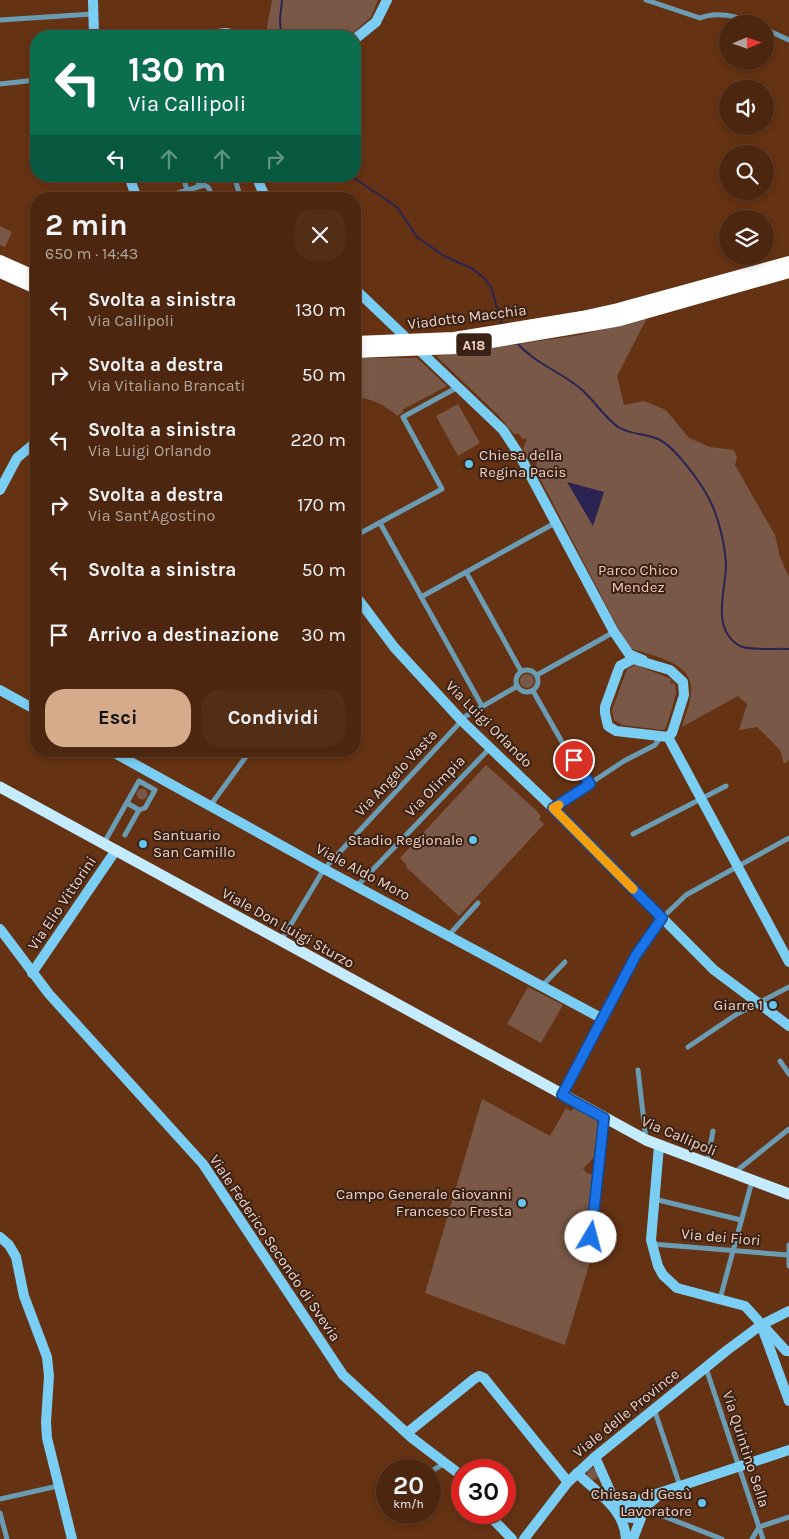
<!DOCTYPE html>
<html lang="it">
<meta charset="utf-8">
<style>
body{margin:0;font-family:Karla,sans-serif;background:#532e17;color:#f1f3f6;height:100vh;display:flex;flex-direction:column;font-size:19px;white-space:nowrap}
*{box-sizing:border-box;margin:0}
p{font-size:16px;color:#b2a59e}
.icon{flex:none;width:28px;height:28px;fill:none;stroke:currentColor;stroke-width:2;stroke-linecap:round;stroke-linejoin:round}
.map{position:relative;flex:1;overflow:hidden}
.panel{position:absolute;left:30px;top:192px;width:331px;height:565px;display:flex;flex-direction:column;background:#4c260e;border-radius:20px;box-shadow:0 2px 8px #0003,0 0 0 1px #63432e}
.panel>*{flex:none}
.top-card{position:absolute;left:30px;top:30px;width:331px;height:152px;border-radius:20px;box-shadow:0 2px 8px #0003,0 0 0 1px #63432e;background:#0b6e4f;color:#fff;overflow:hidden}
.needle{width:32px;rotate:88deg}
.buttons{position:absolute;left:719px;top:15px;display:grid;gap:10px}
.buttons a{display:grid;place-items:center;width:55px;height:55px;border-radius:50%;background:#4c260e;box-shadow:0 2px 8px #0003,0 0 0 1px #63432e;font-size:25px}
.speed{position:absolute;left:376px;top:1459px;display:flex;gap:10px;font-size:25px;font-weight:700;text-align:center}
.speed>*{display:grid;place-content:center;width:65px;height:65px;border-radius:50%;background:#4c260e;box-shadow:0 2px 8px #0003,0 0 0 1px #63432e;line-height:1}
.speed small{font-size:12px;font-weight:400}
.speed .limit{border:8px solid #d22;background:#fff;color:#111}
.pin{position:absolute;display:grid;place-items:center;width:42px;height:42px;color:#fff;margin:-21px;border:2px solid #fff;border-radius:50%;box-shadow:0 1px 5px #0007}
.me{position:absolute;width:55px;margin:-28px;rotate:8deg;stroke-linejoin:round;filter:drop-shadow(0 0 4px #0008)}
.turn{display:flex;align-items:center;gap:18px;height:105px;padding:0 15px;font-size:22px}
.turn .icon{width:65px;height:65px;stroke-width:2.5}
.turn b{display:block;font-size:35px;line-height:42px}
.lanes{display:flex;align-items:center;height:48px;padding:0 15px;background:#0003;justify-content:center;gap:25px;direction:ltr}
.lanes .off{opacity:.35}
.round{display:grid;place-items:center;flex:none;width:52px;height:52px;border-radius:20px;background:#532e17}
.headline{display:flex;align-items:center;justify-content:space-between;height:85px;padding:0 15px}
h1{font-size:30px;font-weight:700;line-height:38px}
.action{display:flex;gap:10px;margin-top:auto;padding:10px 15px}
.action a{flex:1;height:58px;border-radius:20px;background:#d6ab8b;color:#111;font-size:20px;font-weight:700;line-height:58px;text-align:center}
.action a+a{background:#532e17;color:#f1f3f6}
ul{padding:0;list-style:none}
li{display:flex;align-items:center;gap:15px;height:65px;padding:0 15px}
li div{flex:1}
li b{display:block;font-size:19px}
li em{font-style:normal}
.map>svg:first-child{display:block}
.green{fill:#795847}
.water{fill:#2b2351}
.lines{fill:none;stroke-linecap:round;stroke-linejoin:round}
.stream{stroke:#2b2351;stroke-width:2}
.street{stroke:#6a9cb3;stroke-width:5}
.secondary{stroke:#7bcef3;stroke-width:10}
.primary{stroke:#c5ecfe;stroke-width:11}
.highway{stroke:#fff;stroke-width:12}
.highway-bridge{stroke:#fff;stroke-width:12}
.route-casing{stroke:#114b97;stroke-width:12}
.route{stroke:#1a73e8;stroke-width:9}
.slow{stroke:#f59e0b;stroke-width:9}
.poi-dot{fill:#65c5ee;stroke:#392215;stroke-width:2}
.labels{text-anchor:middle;stroke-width:4;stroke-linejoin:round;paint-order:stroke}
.shield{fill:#392215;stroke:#ba9c8d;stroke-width:1}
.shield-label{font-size:14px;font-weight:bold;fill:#f1d1c1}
.street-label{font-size:15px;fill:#f1d1c1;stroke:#392215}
.poi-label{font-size:15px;fill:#f1d1c1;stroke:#392215;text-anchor:end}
.park-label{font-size:15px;fill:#fac8ae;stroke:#392215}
</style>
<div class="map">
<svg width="789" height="1539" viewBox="0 0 789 1539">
<rect width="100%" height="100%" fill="#653213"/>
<g class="green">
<path d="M272,0H378L371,17L351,35L282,36L266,33Z"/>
<path d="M0,226L12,232L5,247L0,245Z"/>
<path d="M647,318L617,376L624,405L644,401L666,410L689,438L710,447L734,450L737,457L735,465L775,535L780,557L789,577V760L784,764L780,750L757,727L739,730L747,704L738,696L682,727C685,716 690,704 691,692C694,662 653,656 632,649L627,645L535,469L537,463L530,461L523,449L527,439L521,438L520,434H514L498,415L436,356L580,335Z"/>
<path d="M355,358H417L447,386L402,410L403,412L397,416C386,405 369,397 355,398Z"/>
<path d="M458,404L480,443L458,456L436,416Z"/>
<path d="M636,665L669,678L672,680L670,681L671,684L675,683L676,694L666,728L663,730L622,725L614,720L612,710L627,669Z"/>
<circle cx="527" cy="681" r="7"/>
<path d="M486,765L536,810L541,816L539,819L544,824L459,916L406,867L407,865L400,858Z"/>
<circle cx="142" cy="794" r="5.5"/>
<path d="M528,987L563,1005L541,1043L507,1024Z"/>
<path d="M482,1099L550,1136L566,1108L571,1111L575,1108L597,1120L601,1128L598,1153L583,1169L587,1173L597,1176L590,1231L585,1233L583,1241L589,1243L592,1255L565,1345L425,1293Z"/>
<circle cx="593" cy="1474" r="6"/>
</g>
<path class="water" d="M567,482L604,492L593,526Z"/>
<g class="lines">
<g class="stream">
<path d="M281,36L280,19L282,0"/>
<path d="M351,176L397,207L417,237L444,256L473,269L484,278L491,287L502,325"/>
<path d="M516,342C535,364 560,371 581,389C594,400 604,417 618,427C631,435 644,433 658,439C674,446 698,479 707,495C718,514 725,543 726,565C726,590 710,629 740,646C750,651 776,648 789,649"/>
</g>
<g class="street">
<path d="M646,0L700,18C717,11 738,16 754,24"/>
<path d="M0,20L93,14"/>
<path d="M765,29L789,40"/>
<path d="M0,84L36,80"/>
<path d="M183,176L187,190"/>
<path d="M234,176L241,199"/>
<path d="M198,186L200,176"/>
<path d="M159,199L204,185L208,187L214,199"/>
<path d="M380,523L482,706"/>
<path d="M355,536L442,489L403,417L458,387"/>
<path d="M466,572L521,671"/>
<path d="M421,597L555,523"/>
<circle cx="527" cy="681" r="11"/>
<path d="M537,675L614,632"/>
<path d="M533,691L566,749L590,784"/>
<path d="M127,803L139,810"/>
<path d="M210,806L250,751"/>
<path d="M553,808L624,761L655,745L661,737"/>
<path d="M633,834L726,786"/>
<path d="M104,843L139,781L155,790L145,808L139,810L125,835"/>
<path d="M357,886L490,748"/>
<path d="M662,918L686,895L789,838"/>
<path d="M449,935L478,903"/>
<path d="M281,941L324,869L466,716L516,687"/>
<path d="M542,986L565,962"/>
<path d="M688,1047L737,1014L789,987"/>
<path d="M780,1061L789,1074"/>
<path d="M638,1070L646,1140"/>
<path d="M707,1163L713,1131"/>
<path d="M734,1173L789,1129"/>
<path d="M654,1199L741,1220"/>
<path d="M652,1244L788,1255"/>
<path d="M789,1245V1266"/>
<path d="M601,1258L594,1251L591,1242L604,1118"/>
<path d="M720,1299L752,1181"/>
<path d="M706,1368L763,1539"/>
<path d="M654,1409L680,1486"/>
<path d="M430,1472L445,1463"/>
<path d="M0,1499L58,1486"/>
<path d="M645,1509L722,1539"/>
<path d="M0,1513L7,1539"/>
<path d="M752,1539L759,1527L789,1517"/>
</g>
<g class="secondary">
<path d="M93,0L94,36"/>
<path d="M209,35L226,33L241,36"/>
<path d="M188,36L208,35"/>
<path d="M355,39L376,22L387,0"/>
<path d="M129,176L137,199"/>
<path d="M256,176L266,199"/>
<path d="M355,289L503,430L520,456L614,632L629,654L643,660"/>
<path d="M0,490L17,458L36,442"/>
<path d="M355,595L394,647L462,721L553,808L714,970L789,1026"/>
<path d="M633,659L670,670L683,682L684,695L672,733L668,737L616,731L608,726L605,713V707L618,671L620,666Z"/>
<path d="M0,690L36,710"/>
<path d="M668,737L789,962"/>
<path d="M111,751L324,869L601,1018"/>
<path d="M0,929L49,994L203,1164L343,1375L412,1438L462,1476"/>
<path d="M32,973L116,850"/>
<path d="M562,1095L636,955L662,918"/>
<path d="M659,1146L651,1240L658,1266L663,1275L677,1288L745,1306L786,1351H789"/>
<path d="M0,1237L9,1245L16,1257L24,1296L47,1357L49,1376L46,1422L47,1438L72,1539"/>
<path d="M763,1330L789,1401"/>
<path d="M407,1433L474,1379L479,1376L484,1378L568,1482"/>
<path d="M595,1457L614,1500L629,1503"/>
<path d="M577,1473C596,1492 625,1509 626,1539"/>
<path d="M632,1502L789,1450"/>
<circle cx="632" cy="1510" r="8"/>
<path d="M486,1512L512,1539"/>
<path d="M524,1539L568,1482L595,1457L726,1351L761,1325L789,1311"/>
<path d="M633,1539L645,1507L657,1497"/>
</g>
<path class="primary" d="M0,787L646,1140L789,1194"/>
<g class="highway">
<path d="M0,261L36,277"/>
<path d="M0,272L36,288"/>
<path d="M582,317L618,309L789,262"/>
<path d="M592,325L620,320L789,272"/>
</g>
<g class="highway-bridge">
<path d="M355,342L454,338L582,317"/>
<path d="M355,352L456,348L592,325"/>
</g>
</g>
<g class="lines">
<g class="route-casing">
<path id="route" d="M574,760L590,784L553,808L662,918L636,955L562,1095L604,1118L591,1237"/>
</g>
<use href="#route" class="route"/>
<path class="slow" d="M559,805L553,808L633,889"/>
</g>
<g class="poi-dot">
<circle cx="469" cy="464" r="5"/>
<circle cx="473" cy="840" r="5"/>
<circle cx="143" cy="844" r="5"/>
<circle cx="773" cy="1005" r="5"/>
<circle cx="522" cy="1203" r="5"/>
<circle cx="702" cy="1503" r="5"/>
</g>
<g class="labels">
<rect class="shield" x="456.5" y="333.5" width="35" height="23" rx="4"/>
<g class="shield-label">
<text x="474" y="350">A18</text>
</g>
<g class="street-label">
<text transform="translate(467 317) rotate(-7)" y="5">Viadotto Macchia</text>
<text transform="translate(489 724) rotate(45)" y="5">Via Luigi Orlando</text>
<text transform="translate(396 773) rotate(-47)" y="5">Via Angelo Vasta</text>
<text transform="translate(435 786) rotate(-46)" y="5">Via Olimpia</text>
<text transform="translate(363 872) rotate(28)" y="5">Viale Aldo Moro</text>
<text transform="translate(62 903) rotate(-56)" y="5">Via Elio Vittorini</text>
<text transform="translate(288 928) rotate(29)" y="5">Viale Don Luigi Sturzo</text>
<text transform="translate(679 1136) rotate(23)" y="5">Via Callipoli</text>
<text transform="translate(721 1237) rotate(5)" y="5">Via dei Fiori</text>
<text transform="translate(275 1248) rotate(56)" y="5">Viale Federico Secondo di Svevia</text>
<text transform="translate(626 1413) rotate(-39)" y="5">Viale delle Province</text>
<text transform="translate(746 1449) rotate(72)" y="5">Via Quintino Sella</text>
</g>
<g class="poi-label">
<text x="479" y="460" text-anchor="start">Chiesa della<tspan x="479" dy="17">Regina Pacis</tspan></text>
<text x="153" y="840" text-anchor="start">Santuario<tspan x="153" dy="17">San Camillo</tspan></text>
<text x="463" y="845">Stadio Regionale</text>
<text x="763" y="1010">Giarre 1</text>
<text x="512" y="1199">Campo Generale Giovanni<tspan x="512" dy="17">Francesco Fresta</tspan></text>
<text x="692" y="1499">Chiesa di Gesù<tspan x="692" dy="17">Lavoratore</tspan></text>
</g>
<g class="park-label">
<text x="638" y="575">Parco Chico<tspan x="638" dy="17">Mendez</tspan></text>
</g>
</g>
</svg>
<div class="buttons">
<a><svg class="needle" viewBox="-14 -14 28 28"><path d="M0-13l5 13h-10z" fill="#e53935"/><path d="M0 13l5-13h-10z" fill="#b2a59e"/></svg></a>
<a><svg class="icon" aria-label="sound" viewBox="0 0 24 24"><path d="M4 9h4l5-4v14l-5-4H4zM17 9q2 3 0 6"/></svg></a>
<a><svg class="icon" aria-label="search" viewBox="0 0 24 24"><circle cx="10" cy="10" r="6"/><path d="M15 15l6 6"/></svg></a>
<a><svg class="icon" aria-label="layers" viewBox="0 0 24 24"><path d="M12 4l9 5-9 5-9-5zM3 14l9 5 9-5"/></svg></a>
</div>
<div class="speed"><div>20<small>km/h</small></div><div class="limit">30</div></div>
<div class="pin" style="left:574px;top:760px;background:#d93025"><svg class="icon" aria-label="arrive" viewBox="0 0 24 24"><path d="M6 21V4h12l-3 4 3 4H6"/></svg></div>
<svg class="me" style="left:591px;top:1237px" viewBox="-20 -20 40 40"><circle r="19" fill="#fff"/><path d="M0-13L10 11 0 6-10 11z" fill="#1a73e8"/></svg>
<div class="top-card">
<div class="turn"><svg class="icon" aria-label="left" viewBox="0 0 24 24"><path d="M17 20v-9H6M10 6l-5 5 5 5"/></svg><div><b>130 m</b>Via Callipoli</div></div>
<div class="lanes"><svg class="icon" aria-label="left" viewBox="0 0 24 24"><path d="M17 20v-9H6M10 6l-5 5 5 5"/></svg><svg class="icon off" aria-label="ahead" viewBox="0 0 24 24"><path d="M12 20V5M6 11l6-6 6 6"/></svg><svg class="icon off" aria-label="ahead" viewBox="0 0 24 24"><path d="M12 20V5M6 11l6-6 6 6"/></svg><svg class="icon off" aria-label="right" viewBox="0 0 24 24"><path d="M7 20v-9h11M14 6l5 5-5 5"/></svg></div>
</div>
<section class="panel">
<div class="headline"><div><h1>2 min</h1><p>650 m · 14:43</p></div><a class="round"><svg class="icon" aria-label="close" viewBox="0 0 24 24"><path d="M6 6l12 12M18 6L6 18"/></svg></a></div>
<ul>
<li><svg class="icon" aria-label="left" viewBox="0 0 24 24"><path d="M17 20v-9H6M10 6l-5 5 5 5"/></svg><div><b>Svolta a sinistra</b><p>Via Callipoli</p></div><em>130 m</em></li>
<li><svg class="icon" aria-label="right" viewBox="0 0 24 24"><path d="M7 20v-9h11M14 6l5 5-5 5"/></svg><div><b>Svolta a destra</b><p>Via Vitaliano Brancati</p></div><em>50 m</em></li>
<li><svg class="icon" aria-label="left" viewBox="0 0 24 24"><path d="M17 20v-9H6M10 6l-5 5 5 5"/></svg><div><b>Svolta a sinistra</b><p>Via Luigi Orlando</p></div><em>220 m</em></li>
<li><svg class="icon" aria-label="right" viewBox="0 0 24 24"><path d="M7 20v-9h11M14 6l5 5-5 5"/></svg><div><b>Svolta a destra</b><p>Via Sant'Agostino</p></div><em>170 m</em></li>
<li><svg class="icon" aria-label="left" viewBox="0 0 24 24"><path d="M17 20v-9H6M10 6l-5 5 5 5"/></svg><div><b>Svolta a sinistra</b></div><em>50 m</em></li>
<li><svg class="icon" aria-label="arrive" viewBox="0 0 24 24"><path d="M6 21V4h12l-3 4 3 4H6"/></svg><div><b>Arrivo a destinazione</b></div><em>30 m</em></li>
</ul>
<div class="action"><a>Esci</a><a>Condividi</a></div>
</section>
</div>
